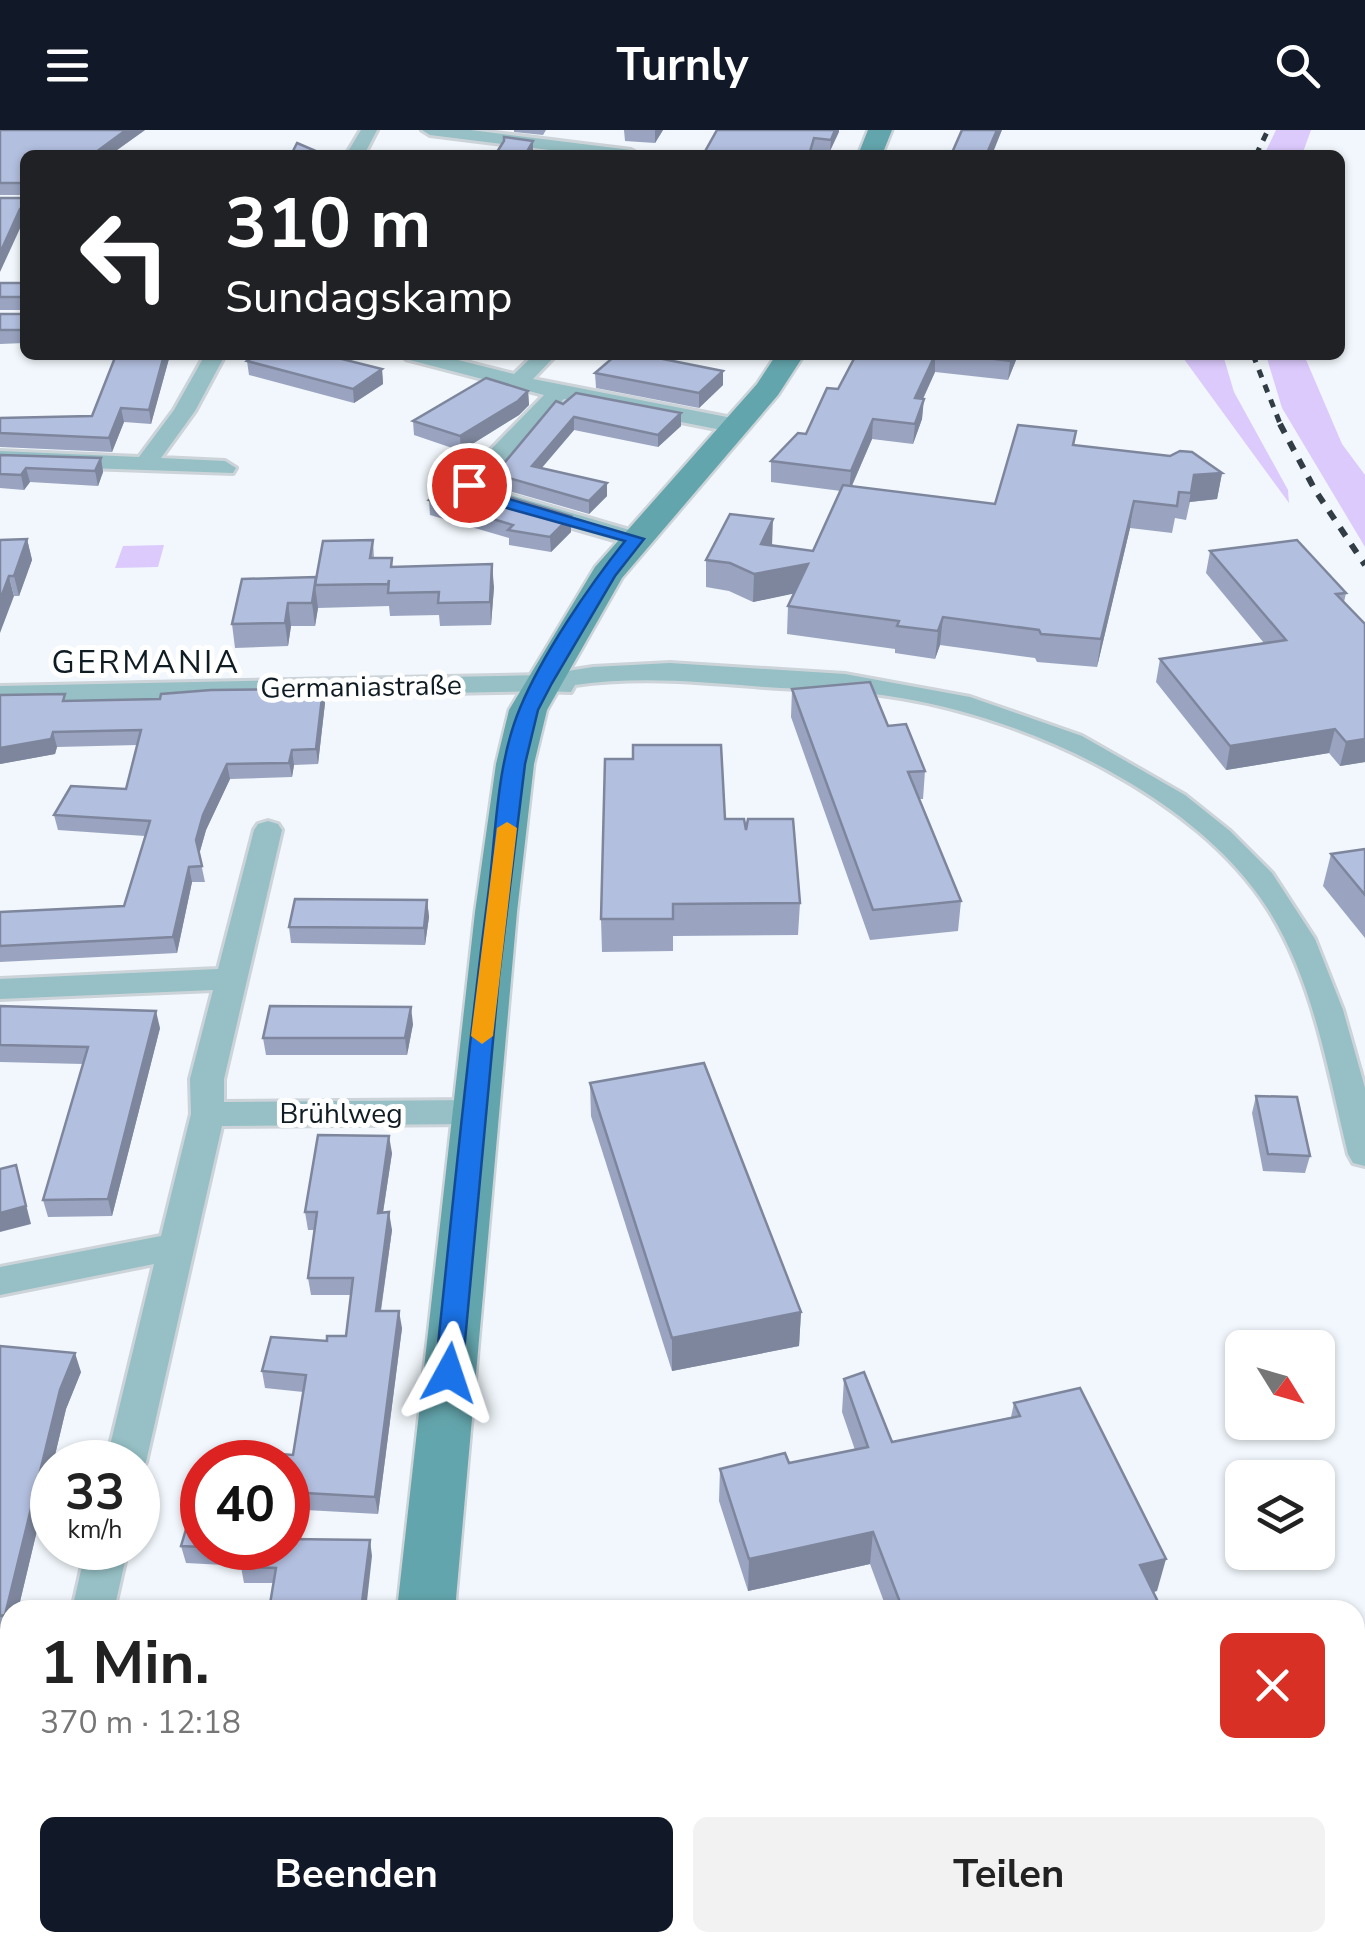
<!DOCTYPE html>
<html lang="de">
<meta charset="utf-8">
<style>
body{margin:0;font-family:"Nunito Sans",sans-serif;background:#f2f2f2;color:#222;height:100vh;display:flex;flex-direction:column;font-size:38px;white-space:nowrap}
*{box-sizing:border-box;margin:0}
p{font-size:32px;color:#767676}
.icon{flex:none;width:55px;height:55px;fill:none;stroke:currentColor;stroke-width:2;stroke-linecap:round;stroke-linejoin:round}
.map{position:relative;flex:1;overflow:hidden}
.side{position:absolute;left:0px;top:1470px;width:1365px;height:352px;display:flex;flex-direction:column;background:#fff;border-radius:30px 30px 0 0;box-shadow:0 2px 8px #0004}
.side>*{flex:none}
.hud{position:absolute;left:20px;top:20px;width:1325px;height:210px;border-radius:15px;box-shadow:0 2px 8px #0004;background:#202124;color:#fff;overflow:hidden}
.needle{width:65px;rotate:127deg}
.tools{position:absolute;left:1225px;top:1200px;display:grid;gap:20px}
.tools a{display:grid;place-items:center;width:110px;height:110px;border-radius:15px;background:#fff;box-shadow:0 2px 8px #0004;font-size:50px}
.speed{position:absolute;left:30px;top:1310px;display:flex;gap:20px;font-size:50px;font-weight:700;text-align:center}
.speed>*{display:grid;place-content:center;width:130px;height:130px;border-radius:50%;background:#fff;box-shadow:0 2px 8px #0004;line-height:1}
.speed small{font-size:25px;font-weight:400}
.speed .limit{border:15px solid #d22;background:#fff;color:#111}
.pin{position:absolute;display:grid;place-items:center;width:85px;height:85px;color:#fff;margin:-42px;border:5px solid #fff;border-radius:50%;box-shadow:0 2px 10px #0007}
.me{position:absolute;width:110px;margin:-55px;rotate:5deg;stroke-linejoin:round;filter:drop-shadow(0 0 8px #0008)}
.turn{display:flex;align-items:center;gap:35px;height:210px;padding:0 40px;font-size:45px}
.turn .icon{width:130px;height:130px;stroke-width:2.5}
.turn b{display:block;font-size:70px;line-height:85px}
.round{display:grid;place-items:center;flex:none;width:105px;height:105px;border-radius:15px;background:#f2f2f2}
.headline{display:flex;align-items:center;justify-content:space-between;height:170px;padding:0 40px}
h1{font-size:60px;font-weight:700;line-height:75px}
.action{display:flex;gap:20px;margin-top:auto;padding:20px 40px}
.action a{flex:1;height:115px;border-radius:15px;background:#111827;color:#fff;font-size:40px;font-weight:700;line-height:115px;text-align:center}
.action a+a{background:#f2f2f2;color:#222}
header{display:flex;justify-content:space-between;align-items:center;height:130px;padding:0 40px;background:#111827;color:#fff;font-size:45px;font-weight:700}
.map>svg:first-child{display:block}
.green{fill:#dccafd}
.lines{fill:none;stroke-linecap:round;stroke-linejoin:round}
.street-casing{stroke:#cdd4d9;stroke-width:6}
.secondary-casing{stroke:#cdd4d9;stroke-width:5}
.street{fill:#96c0c5;fill-rule:evenodd}
.secondary{fill:#63a5ac;fill-rule:evenodd}
.rail-far1{stroke:#313c44;stroke-width:5;stroke-dasharray:8 8;stroke-linecap:butt}
.rail{stroke:#313c44;stroke-width:6;stroke-dasharray:10 10;stroke-linecap:butt}
.wall{fill:#9aa4c0}
.shaded-wall{fill:#7d869c}
.building{fill:#b3bfdf;stroke:#7d869c;stroke-width:2.5}
.route{fill:#1a73e8;stroke:#114b97;stroke-width:2.5}
.slow{fill:#f59e0b}
.labels{text-anchor:middle;stroke-width:10;stroke-linejoin:round;paint-order:stroke}
.street-label{font-size:28px;fill:#101c24;stroke:#fff}
.quarter-label{font-size:32px;letter-spacing:2.5px;fill:#101c24;stroke:#fff}
</style>
<header><svg class="icon" aria-label="menu" viewBox="0 0 24 24"><path d="M4 6h16M4 12h16M4 18h16"/></svg>Turnly<svg class="icon" aria-label="search" viewBox="0 0 24 24"><circle cx="10" cy="10" r="6"/><path d="M15 15l6 6"/></svg></header>
<div class="map">
<svg width="1365" height="1821" viewBox="0 0 1365 1821">
<rect width="100%" height="100%" fill="#f1f7fc"/>
<g class="green">
<path d="M1276,0H1311L1302,25H1264Z"/>
<path d="M1181,225H1223L1234,262L1288,360L1289,373Z"/>
<path d="M1266,225H1304L1342,314L1365,345V417L1282,278Z"/>
<path d="M164,415L158,437L115,438L123,416Z"/>
</g>
<g class="lines">
<g class="street-casing">
<g id="street">
<path d="M361,0H377L364,25H346Z"/>
<path d="M422,0H471L631,20L640,25H589L430,5Z"/>
<path d="M205,225H225L195,281L161,328L225,331L236,338L233,343L0,335V321L139,327L174,280Z"/>
<path d="M403,225H438L514,244L534,225H556L533,249L737,289L748,296L737,303L564,269L485,352L483,357L643,404L647,409L643,414L635,416L462,366L458,361L466,345L544,265L406,229Z"/>
<path d="M670,533L845,544L970,567L1082,606L1185,665L1230,701L1272,743L1315,809L1343,880L1365,958V1036L1353,1033L1348,1024C1328,942 1314,851 1268,779C1196,666 1029,589 901,568C855,560 810,560 764,557C700,552 639,546 575,555L571,562L543,561L0,572V556L543,545L593,537Z"/>
<path d="M268,691L278,694L282,700L224,949V972L474,970L486,974L491,982L486,990L474,994L222,996L146,1332L138,1344V1332H106L154,1134L0,1165V1137L161,1106L191,984L190,949L213,860L0,869V849L218,839L254,700L258,694Z"/>
<path d="M86,1418H128L114,1480H72Z"/>
<rect x="0" y="1539" width="10" height="40"/>
<path d="M0,1759L10,1760V1806L0,1805Z"/>
</g>
</g>
<g class="secondary-casing">
<g id="secondary">
<path d="M868,0H892L882,25H858Z"/>
<path d="M776,225H804L778,265L622,448L547,580L534,634L517,782L455,1480H397L475,782L496,634L509,580L595,437L757,254Z"/>
<rect x="357" y="1812" width="66" height="9"/>
</g>
</g>
<use href="#street" class="street"/>
<use href="#secondary" class="secondary"/>
<g class="rail-far1">
<path d="M1256,25L1268,0"/>
<path d="M1253,225L1281,296"/>
</g>
<path class="rail" d="M1280,294L1315,360L1365,435"/>
</g>
<g class="wall">
<path d="M0,0H145L110,25L25,65H0Z"/>
<path d="M514,0H546L543,5L514,2Z"/>
<path d="M624,0H663L655,13L625,11Z"/>
<path d="M717,0H839L830,21L813,20L812,25H703Z"/>
<path d="M0,68H25V92H23Z"/>
<path d="M0,153H25V213L0,214V184H25V180H0Z"/>
<path d="M116,225H170L151,294L124,292L112,322L0,317V288L92,286Z"/>
<path d="M856,225H1018L1008,250L935,242L923,269L922,289L913,314L872,309L852,356L995,374L1076,301L1074,315L1222,343L1217,369L1190,372L1186,390L1175,388L1172,403L1130,398L1097,537L1037,532L1035,528L940,515L935,529L895,523V519L787,504L788,476L794,463L753,472L729,461L706,457V430L772,416L813,421L841,361L771,352V331L806,304L838,259Z"/>
<path d="M247,231L382,239L383,254L354,273L249,245Z"/>
<path d="M723,241V255L699,278L596,258L595,243Z"/>
<path d="M528,261L529,275L519,285L461,321L414,305L413,291Z"/>
<path d="M563,274L681,296L658,317L574,300L541,339L607,353V366L589,384L495,357V344Z"/>
<path d="M0,325L101,328L103,342L98,356L30,352L24,360L0,358Z"/>
<path d="M429,370L571,386V402L551,422L509,415V408L430,385Z"/>
<path d="M27,409L32,430L19,466H14L0,410Z"/>
<path d="M373,410L374,428L393,436L494,457L491,495L440,496L439,485L390,486L389,476L318,478L315,496H291L288,516L235,518L232,494L316,447Z"/>
<path d="M1210,421L1346,463L1344,472L1365,632L1340,636L1329,623L1226,640L1156,552L1160,529L1264,513L1206,443Z"/>
<path d="M323,559L325,573L318,634L294,635L292,647L230,649L206,700L199,724L205,752H192L177,823L0,832V782L124,776L145,706L58,700L54,685L126,659L137,615L57,617L55,624L0,634V565L67,571L160,569Z"/>
<path d="M792,559L888,596L925,641L923,669H919L961,771L958,801L870,810L791,587Z"/>
<path d="M725,689L746,700L800,773L798,805L673,806V821L602,822L601,789Z"/>
<path d="M1365,719V808L1323,756L1331,724Z"/>
<path d="M427,770L429,787L425,815L291,813L289,797Z"/>
<path d="M0,876L160,898L112,1086L48,1087L43,1070L83,934L0,932Z"/>
<path d="M413,894L407,925H266L263,908Z"/>
<path d="M590,953L801,1182L799,1216L672,1241L591,986Z"/>
<path d="M1256,966L1310,1026L1305,1043L1263,1041L1252,983Z"/>
<path d="M392,1023L383,1083L392,1100L381,1181L402,1198L378,1384L288,1379V1332L293,1325L303,1262L265,1258L262,1241L327,1211L346,1206L351,1165H311L308,1148L314,1100H308L305,1082Z"/>
<path d="M0,1216L81,1242L66,1279L18,1480H10V1504L0,1505Z"/>
<path d="M844,1249L892,1312L1011,1287L1014,1273L1157,1461L1153,1462L1162,1480H887L870,1434L748,1461L719,1371L720,1339L789,1333L855,1320L842,1282Z"/>
<path d="M181,1416L202,1418H228L224,1435L186,1433Z"/>
<path d="M372,1426L273,1453H244L241,1437Z"/>
<rect x="0" y="1638" width="10" height="72"/>
</g>
<g class="shaded-wall">
<path d="M126,0H145L110,25H92Z"/>
<path d="M655,0H663L655,13Z"/>
<path d="M835,0H839V2L830,21L831,10Z"/>
<path d="M997,0H1002L992,25L988,21Z"/>
<path d="M533,11V22L531,25H525Z"/>
<path d="M20,79L23,92L0,142V123Z"/>
<path d="M164,225H170L151,294L149,280Z"/>
<path d="M935,225V242L914,288L915,268Z"/>
<path d="M1013,225H1018L1008,250L1010,231Z"/>
<path d="M382,239L383,254L354,273L353,259Z"/>
<path d="M723,241V255L699,278V263Z"/>
<path d="M528,261L529,275L519,285L461,321L460,306Z"/>
<path d="M924,269L922,289L913,314L915,294Z"/>
<path d="M121,278L124,292L112,322L109,308Z"/>
<path d="M681,283V296L658,317V305Z"/>
<path d="M574,287V300L532,349V336Z"/>
<path d="M873,289L872,309L849,362L851,341Z"/>
<path d="M101,328L103,342L98,356L95,341Z"/>
<path d="M26,338L30,352L24,360L21,345Z"/>
<path d="M1222,343L1217,369L1189,372L1194,345Z"/>
<path d="M607,353V366L589,384V371Z"/>
<path d="M1134,371L1130,398L1097,537L1101,509Z"/>
<path d="M571,386V402L551,422L550,407Z"/>
<path d="M773,389L772,416L761,414Z"/>
<path d="M27,409L32,430L19,466L14,446Z"/>
<path d="M492,434L494,457L491,495L490,472Z"/>
<path d="M808,434L806,461L753,472L754,444Z"/>
<path d="M9,446L14,466L0,503V470Z"/>
<path d="M315,455L318,478L315,496L312,473Z"/>
<path d="M288,473L291,496L288,516L285,493Z"/>
<path d="M943,487L940,515L935,529L938,501Z"/>
<path d="M323,559L325,573L318,634L316,619Z"/>
<path d="M1335,599L1329,623L1226,640L1230,616Z"/>
<path d="M53,602L57,617L55,624L0,634V618Z"/>
<path d="M1365,609V632L1340,636L1346,612Z"/>
<path d="M292,620L294,635L292,647L289,633Z"/>
<path d="M227,634L230,649L206,700L199,725L196,710L203,685Z"/>
<path d="M189,737L192,752L177,823L173,807Z"/>
<path d="M427,770L429,787L425,815L424,798Z"/>
<path d="M411,877L413,894L407,925L405,908Z"/>
<path d="M156,881L160,898L112,1086L108,1069Z"/>
<path d="M389,1006L392,1023L380,1101L378,1083Z"/>
<path d="M16,1035L31,1094L0,1102V1083Z"/>
<path d="M389,1082L392,1100L378,1199L376,1181Z"/>
<path d="M399,1181L402,1198L378,1384L375,1367Z"/>
<path d="M801,1182L799,1216L672,1241V1208Z"/>
<path d="M75,1223L81,1242L66,1279L18,1480H10V1498L5,1485L60,1260Z"/>
<path d="M873,1402L870,1434L748,1461L749,1429Z"/>
<path d="M370,1410L372,1426L366,1480H361Z"/>
<path d="M219,1418H228L224,1435Z"/>
<path d="M1166,1429L1157,1461L1132,1467L1140,1435Z"/>
</g>
<g class="building">
<path d="M0,0H126L92,25H25V53H0Z"/>
<path d="M717,0H835L831,10L814,8L809,25H703Z"/>
<path d="M962,0H997L988,21L1023,24L951,25Z"/>
<path d="M504,7L533,11L525,25H495L504,11Z"/>
<path d="M297,13L318,22L317,25H291Z"/>
<path d="M0,68H25V79H20L0,123Z"/>
<path d="M0,153H25V200H0V184H25V167H0Z"/>
<path d="M116,225H164L149,280L121,278L109,308L0,303V288L92,286Z"/>
<path d="M256,225H326L382,239L353,259L247,231Z"/>
<path d="M616,225H643L723,241L699,263L595,243Z"/>
<path d="M856,225H935L915,268L924,269L915,294L873,289L851,341L771,331L798,303L806,304L827,258L838,259Z"/>
<path d="M963,225H1013L1010,231Z"/>
<path d="M486,248L528,261L518,271L460,306L413,291Z"/>
<path d="M576,263L681,283L658,305L574,287L532,336L607,353L589,371L495,344L556,271L563,274Z"/>
<path d="M1018,295L1076,301L1073,315L1170,326L1180,321L1192,322L1222,343L1194,345L1191,363L1179,362L1177,376L1134,371L1101,509L1041,504L1039,500L943,487L938,501L897,496L899,491L788,476L808,434L754,444L730,433L706,430L730,384L773,389L761,414L813,421L843,355L995,374Z"/>
<path d="M0,325L101,328L95,341L26,338L21,345L0,344Z"/>
<path d="M456,351L571,386L550,407L508,400L513,395L429,370Z"/>
<path d="M27,409L14,446H9L0,470V410Z"/>
<path d="M373,410L370,428H392L391,437L492,434L490,472L438,473L439,462L388,463L389,450L388,454L315,455L323,411Z"/>
<path d="M1297,410L1346,463L1336,464L1365,494V609L1346,612L1335,599L1230,616L1160,529L1286,510L1210,421Z"/>
<path d="M316,447L312,473H288L285,493L232,494L242,449Z"/>
<path d="M870,552L888,596L906,594L925,641L908,642L961,771L873,780L792,559Z"/>
<path d="M323,559L316,619L292,620L289,633L227,634L203,685L196,710L202,736L189,737L173,807L0,816V782L124,776L150,691L54,685L71,656L126,659L141,600L53,602L51,609L0,618V565L65,564L63,571L160,569L161,564L211,560Z"/>
<path d="M633,615H721L725,689H744L746,700L748,689H793L800,773L673,774V789H601L605,629H633Z"/>
<path d="M1365,719V765L1331,724Z"/>
<path d="M295,769L427,770L424,798L289,797Z"/>
<path d="M0,876L156,881L108,1069L43,1070L88,917L0,915Z"/>
<path d="M270,876L411,877L405,908H263Z"/>
<path d="M704,933L801,1182L672,1208L590,953Z"/>
<path d="M1256,966L1297,967L1310,1026L1268,1024Z"/>
<path d="M318,1005L389,1006L378,1083L389,1082L376,1181H399L375,1367L288,1362V1332H213L217,1319L293,1325L306,1245L262,1241L271,1207L327,1211V1206H346L353,1148H308L317,1082H305Z"/>
<path d="M16,1035L26,1076L0,1083V1039Z"/>
<path d="M0,1216L75,1223L60,1260L5,1485L0,1486Z"/>
<path d="M864,1242L892,1312L1020,1286L1014,1273L1080,1258L1166,1429L1140,1435L1162,1480H903L873,1402L749,1429L720,1339L785,1323L789,1333L868,1317L844,1249Z"/>
<path d="M196,1366H202V1417L181,1416Z"/>
<path d="M288,1409L370,1410L361,1480H269L276,1438L241,1437L245,1418H288Z"/>
<rect x="0" y="1638" width="10" height="56"/>
<path d="M509,1812H641L643,1821H510Z"/>
</g>
<path class="route" d="M464,352H475L482,361L644,409L615,446L552,553L538,580L525,634L499,846L462,1243L458,1250L449,1254L439,1250L435,1243C452,1084 467,924 488,766C496,706 496,635 520,578C542,525 589,456 625,411L471,368L461,355Z"/>
<path class="slow" d="M507,692L517,698L493,906L482,914L471,906L497,698Z"/>
<g class="labels">
<g class="street-label">
<text transform="translate(361 556) rotate(-1)" y="10">Germaniastraße</text>
<text x="341" y="993">Brühlweg</text>
</g>
<g class="quarter-label">
<text x="146" y="543">GERMANIA</text>
</g>
</g>
</svg>
<div class="tools">
<a><svg class="needle" viewBox="-14 -14 28 28"><path d="M0-13l5 13h-10z" fill="#e53935"/><path d="M0 13l5-13h-10z" fill="#767676"/></svg></a>
<a><svg class="icon" aria-label="layers" viewBox="0 0 24 24"><path d="M12 4l9 5-9 5-9-5zM3 14l9 5 9-5"/></svg></a>
</div>
<div class="speed"><div>33<small>km/h</small></div><div class="limit">40</div></div>
<div class="pin" style="left:469px;top:355px;background:#d93025"><svg class="icon" aria-label="arrive" viewBox="0 0 24 24"><path d="M6 21V4h12l-3 4 3 4H6"/></svg></div>
<svg class="me" style="left:449px;top:1243px" viewBox="-20 -20 40 40"><path d="M0-17L14 15 0 8-14 15z" fill="#1a73e8" stroke="#fff" stroke-width="4"/></svg>
<div class="hud">
<div class="turn"><svg class="icon" aria-label="left" viewBox="0 0 24 24"><path d="M17 20v-9H6M10 6l-5 5 5 5"/></svg><div><b>310 m</b>Sundagskamp</div></div>
</div>
<section class="side">
<div class="headline"><div><h1>1 Min.</h1><p>370 m · 12:18</p></div><a class="round" style="background:#d93025;color:#fff"><svg class="icon" aria-label="close" viewBox="0 0 24 24"><path d="M6 6l12 12M18 6L6 18"/></svg></a></div>
<div class="action"><a>Beenden</a><a>Teilen</a></div>
</section>
</div>
